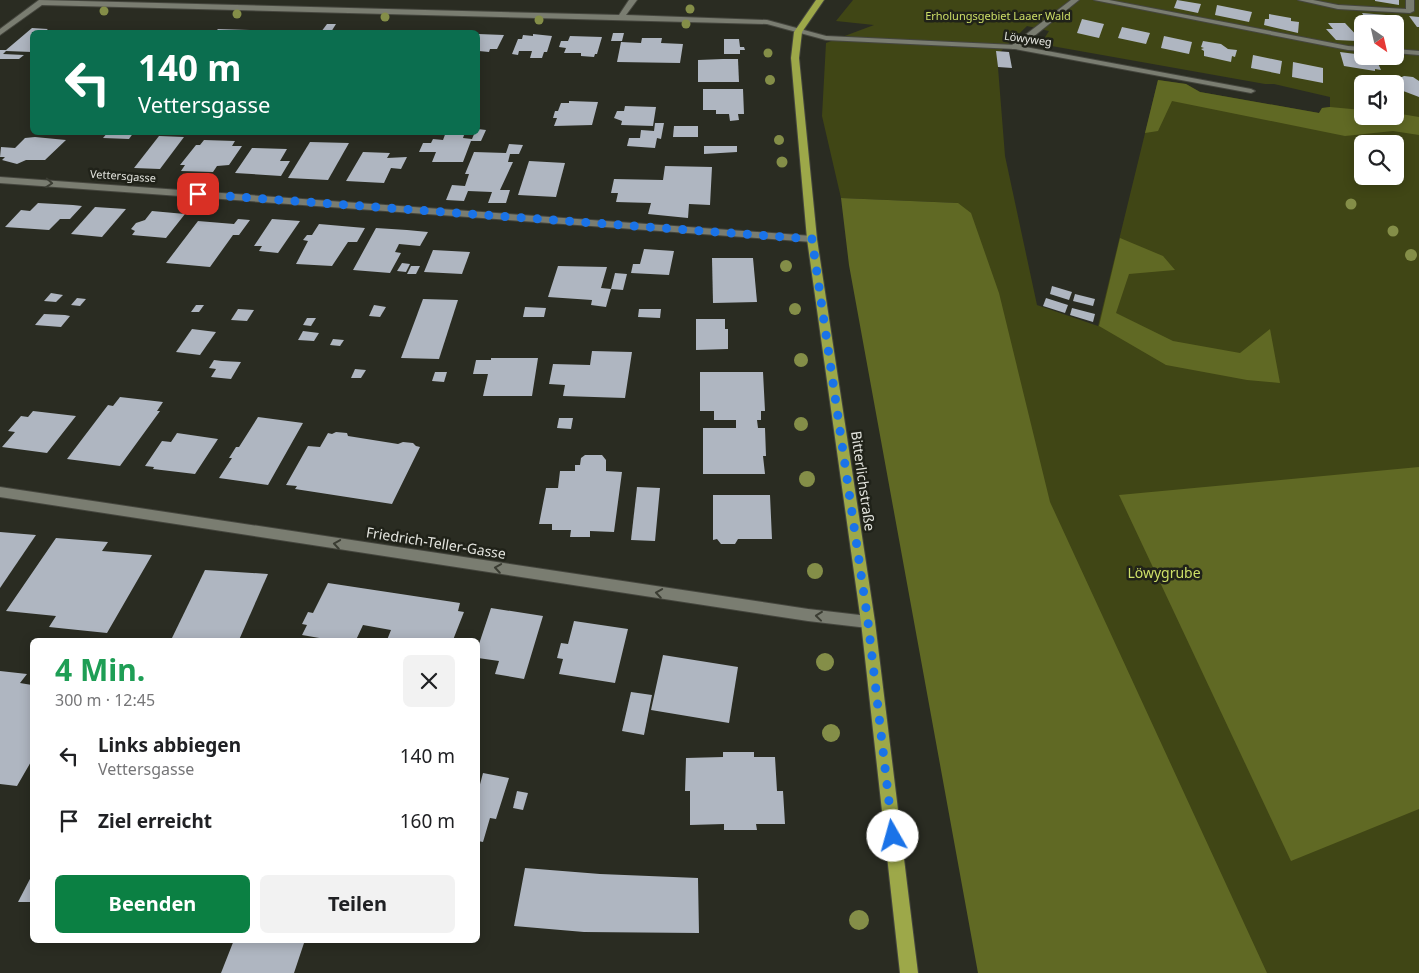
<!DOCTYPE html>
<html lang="de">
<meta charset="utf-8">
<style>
body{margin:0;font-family:"Noto Sans",sans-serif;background:#f2f2f2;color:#202124;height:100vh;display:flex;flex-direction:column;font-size:19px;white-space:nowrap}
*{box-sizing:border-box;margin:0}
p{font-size:16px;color:#757577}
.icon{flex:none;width:28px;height:28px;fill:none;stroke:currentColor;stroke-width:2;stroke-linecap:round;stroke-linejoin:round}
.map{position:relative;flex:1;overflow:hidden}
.side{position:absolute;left:30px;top:638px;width:450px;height:305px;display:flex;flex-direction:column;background:#fff;border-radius:8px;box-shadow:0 2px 12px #0003}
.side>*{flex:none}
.hud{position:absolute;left:30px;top:30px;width:450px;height:105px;border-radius:8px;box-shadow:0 2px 12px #0003;background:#0b6e4f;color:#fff;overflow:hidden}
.needle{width:32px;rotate:146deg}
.tools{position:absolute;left:1354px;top:15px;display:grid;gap:10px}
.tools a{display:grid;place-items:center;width:50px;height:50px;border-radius:8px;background:#fff;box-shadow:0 2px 12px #0003;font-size:25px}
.pin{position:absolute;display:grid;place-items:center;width:42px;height:42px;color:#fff;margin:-21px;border-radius:10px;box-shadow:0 2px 8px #0006}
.me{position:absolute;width:55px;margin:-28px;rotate:353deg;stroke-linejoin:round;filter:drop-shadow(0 0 4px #0008)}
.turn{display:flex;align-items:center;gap:18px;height:105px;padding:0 25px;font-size:22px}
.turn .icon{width:65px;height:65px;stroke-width:2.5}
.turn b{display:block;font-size:35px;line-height:42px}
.round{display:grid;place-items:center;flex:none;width:52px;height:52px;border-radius:8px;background:#f2f2f2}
.headline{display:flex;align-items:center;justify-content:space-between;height:85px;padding:0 25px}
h1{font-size:30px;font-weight:700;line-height:38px;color:#1e9e55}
.button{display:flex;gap:10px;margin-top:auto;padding:10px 25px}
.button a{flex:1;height:58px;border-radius:8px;background:#0b8043;color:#fff;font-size:20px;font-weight:700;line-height:58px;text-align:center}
.button a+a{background:#f2f2f2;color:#202124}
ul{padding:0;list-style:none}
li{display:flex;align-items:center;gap:15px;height:65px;padding:0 25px}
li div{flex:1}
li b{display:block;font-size:19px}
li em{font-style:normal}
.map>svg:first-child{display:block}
.green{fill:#404615;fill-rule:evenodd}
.forest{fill:#606924}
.building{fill:#afb6c1}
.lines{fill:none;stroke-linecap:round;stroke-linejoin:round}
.lane-casing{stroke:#45463e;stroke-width:2}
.street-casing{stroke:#45463e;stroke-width:2}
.primary-casing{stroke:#45463e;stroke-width:2}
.lane{fill:#7a7d71;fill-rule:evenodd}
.street{fill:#7a7d71;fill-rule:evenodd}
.primary{fill:#9da849;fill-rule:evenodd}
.tree{fill:#848e48}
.oneway{stroke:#3b3d33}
.route{stroke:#1a73e8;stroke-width:9;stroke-dasharray:0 16.2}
.labels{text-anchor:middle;stroke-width:5;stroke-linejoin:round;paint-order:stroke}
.far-park-label{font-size:11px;fill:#cddf67;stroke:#202219}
.far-street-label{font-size:11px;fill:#e4e5df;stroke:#202219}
.street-label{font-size:14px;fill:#e4e5df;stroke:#202219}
.park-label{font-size:14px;fill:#cddf67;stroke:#202219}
</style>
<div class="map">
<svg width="1419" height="973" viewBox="0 0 1419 973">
<rect width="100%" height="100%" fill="#2a2c22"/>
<path class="green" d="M853,0H1419V973H978L958,203L841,198L822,116L826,43L874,25L836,21ZM1362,24H1395V56H1362ZM1027,26L1049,31L1042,42L1046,45L1265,84H1274L1330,97V107L1322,108L1319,113L1200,92L1186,84L1158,80L1098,326L1037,305L1005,156L997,55ZM1362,84H1395V116H1362ZM1362,144H1395V176H1362Z"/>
<g class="forest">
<path d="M1158,80L1186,84L1200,92L1319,113L1322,108L1330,107L1362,110V116H1395V113L1419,117V135L1393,131L1345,136L1172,101L1158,131L1145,133Z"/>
<path d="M841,198L958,203L971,213L999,293L1050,502L1267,973H978L849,265Z"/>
<path d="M1120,238L1163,256L1175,270L1129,274L1116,313L1173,341L1240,353L1270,329L1280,383L1247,380L1166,365L1099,326Z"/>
<path d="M1419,467V809L1291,861L1119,495Z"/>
</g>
<g class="building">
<path d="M1177,0L1201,4L1198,13L1174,8Z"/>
<path d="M1375,0H1399V5L1375,1Z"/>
<path d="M1217,5L1252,12L1249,22L1215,15Z"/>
<path d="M1362,13L1386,15L1392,24L1368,23Z"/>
<path d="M1269,14L1291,18V21L1299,22L1298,33L1264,25L1265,19H1269Z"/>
<path d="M1409,16L1419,17V27H1417Z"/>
<path d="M1082,19L1104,24L1099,38L1077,33Z"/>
<path d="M1328,23H1345L1362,41V45H1359L1357,41L1336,40L1326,29H1333Z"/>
<path d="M327,24H336L331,32H321Z"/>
<path d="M1122,27L1150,33L1146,44L1118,38Z"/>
<path d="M32,28L48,29L44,32H32V52L6,51L3,54L24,55L19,59H0V50H6Z"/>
<path d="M218,29L250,30L248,32H215Z"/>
<path d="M613,33H624L622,41H611Z"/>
<path d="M478,34L504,35L497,49H490L489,52L479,51L480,48H478Z"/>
<path d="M533,34L552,36L547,52H544L542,58H530L532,51H519L518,55L512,54L518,39H522L523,35L533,36Z"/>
<path d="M570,36L602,37L597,54H595L594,57L581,56V53H564L566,48L559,47L561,41H568Z"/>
<path d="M1164,36L1192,42L1189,54L1161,48Z"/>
<path d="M642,38H662L661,43L683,44L680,63L617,62L621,42L641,43Z"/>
<path d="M724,39H739L740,47H744L745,50H740V54H724Z"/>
<path d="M1203,41L1221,44L1228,49L1237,50L1235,57L1232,56L1231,62L1204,56V51L1201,49L1204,48L1201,47Z"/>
<path d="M996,51L1009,52L1012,68L998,67Z"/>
<path d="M1340,52L1371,56L1373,60L1377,61L1381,70L1375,69V71L1344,66Z"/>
<path d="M1253,55L1282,61L1280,74L1251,68Z"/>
<path d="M723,59H738L739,82H698V60Z"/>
<path d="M1293,62L1323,68V83L1292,77Z"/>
<path d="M1404,76L1413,77L1419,81V97L1398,89L1393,81Z"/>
<path d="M703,89H743L744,114H738L739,120L730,121L729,114H716V110H703Z"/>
<path d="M569,101L598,102L592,125L554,126L557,118H553L555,111H558L561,103H569Z"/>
<path d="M625,106L656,107L653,126L621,125L622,121L614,118L617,111H624Z"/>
<path d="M655,123H664L661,139L657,138L655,148L627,146L629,138H640L641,130L654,131Z"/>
<path d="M674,126H698V137H673Z"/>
<path d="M478,129L486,130L481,141H471L463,162H432L436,152H419L423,143H431L433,139L443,140L446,132H465L463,138L472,139L475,132H478Z"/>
<path d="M108,132H134L129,139L103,138Z"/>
<path d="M159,136L184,137L160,169L134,168Z"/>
<path d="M35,137L66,140L45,160H26L17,164L2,160L5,157H0L1,147L15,148L25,138Z"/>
<path d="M204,140L235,141L232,146H242L229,165L217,166L213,172L181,171L185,165H180L196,145H200Z"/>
<path d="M310,142L349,143L328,180L288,178Z"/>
<path d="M509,144L523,145L519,154H510L508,162H513L500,190H510L506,203H488L492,192L468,191L464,201L446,200L452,185L465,186L469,174H465L474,152L506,153Z"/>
<path d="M704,146H737V152L704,154Z"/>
<path d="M252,148L287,149L280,161H290L281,176L235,173Z"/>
<path d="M363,152L390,153L387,158L407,157L401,169L391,168L384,183L346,181Z"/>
<path d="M529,161L565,163L556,197L518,195Z"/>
<path d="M665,166L712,167L710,205L689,204L688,218L648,214L651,203L616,202L618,193H611L614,179L663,180Z"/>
<path d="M38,203L73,205L82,206L70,219H60L49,230L5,227L21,210L30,211Z"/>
<path d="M95,207L126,209L102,237L71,234Z"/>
<path d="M152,211L185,214L166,238L132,235L135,231L131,229L136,223L145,220Z"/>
<path d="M238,219L250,220L239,235H233L210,267L166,263L198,221L234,224Z"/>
<path d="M272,219L300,221L278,253L259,251L262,246H254Z"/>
<path d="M319,224L365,228L357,242H348L332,266L296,264L308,241L303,240L307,235H312Z"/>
<path d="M376,228L407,230L428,232L420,246L399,244L395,252L401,253L390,273L353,270Z"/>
<path d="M644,249L674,251L669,275L631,273L633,264H640Z"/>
<path d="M433,250L470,252L462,274L424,272Z"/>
<path d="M712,258H753L757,302L713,303Z"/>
<path d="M402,263L410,264L406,272L397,271Z"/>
<path d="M411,266H420L416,274H407Z"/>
<path d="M558,266L607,267L601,288L611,289L606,307L591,305L592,300L548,297Z"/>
<path d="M615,273L627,274L623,290L611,289Z"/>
<path d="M1052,286L1072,292L1069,300L1050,294Z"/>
<path d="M51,293L63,295L56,302L44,301Z"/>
<path d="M1075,294L1095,299L1093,306L1073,301Z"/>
<path d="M77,298L86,299L80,306L71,305Z"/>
<path d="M1046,298L1068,305L1065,313L1043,306Z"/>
<path d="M423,299L458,300L439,359L401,358Z"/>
<path d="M196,305H204L199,312H191Z"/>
<path d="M374,305L386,307L380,317L369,316Z"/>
<path d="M525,307L546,308L544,317H523Z"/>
<path d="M1072,308L1095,314L1093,322L1070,315Z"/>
<path d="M238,309L254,310L247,321L231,320Z"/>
<path d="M639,309H661L660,318L638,317Z"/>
<path d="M44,314L65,315L70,316L61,327L35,325Z"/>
<path d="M307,318H316L311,326L303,325Z"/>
<path d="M696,319H725V329H728V349L696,350Z"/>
<path d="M192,329L216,332L200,355L176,352Z"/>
<path d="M303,331L319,333L314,341L298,340Z"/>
<path d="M333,339L344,340L340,346L330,345Z"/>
<path d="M592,351L632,352L625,398L563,396L565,385L549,384L553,364L590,365Z"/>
<path d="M491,358H538L532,396H483L488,374H473L476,360H491Z"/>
<path d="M214,360L222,361L241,362L231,379L211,377L216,369L209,368Z"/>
<path d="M355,369L366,370L361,378H351Z"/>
<path d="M435,372H447L444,382L432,381Z"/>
<path d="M700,372H763L765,411H761V420H757L758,428H765L766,456H763L765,474H703V428H736V420H714V411H700Z"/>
<path d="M120,397L163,402L157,411H160L120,466L67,459L108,405L113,406Z"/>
<path d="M33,411L76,416L47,453L2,447L15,432L8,431L21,416L28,417Z"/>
<path d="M258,417L303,423L268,485L219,478L232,458H229L236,447H239Z"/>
<path d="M559,418H573L571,429L557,428Z"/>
<path d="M336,432L347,433L348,436L398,444L403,442L413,443L416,446L420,447L392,504L295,489L297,486L286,485L308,446L320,447L328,433L332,434Z"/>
<path d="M177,433L218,439L195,474L153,469L154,467L145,466L162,441L171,442Z"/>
<path d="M585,455H602L606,460V471L622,472L614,532L590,531V537H570L571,530H552V524H539L546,488H558L560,471H575V465H580L581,458Z"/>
<path d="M637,487L660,488L655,541L631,540Z"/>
<path d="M713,495H770L772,539H738L735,544H721L717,539L713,540Z"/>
<path d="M0,532L36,535L0,588Z"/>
<path d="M56,538L108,542L102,551L152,555L107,633L49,627L56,616L6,611Z"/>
<path d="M205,570L268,574L239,640H171Z"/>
<path d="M328,583L460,603L458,611L464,612L453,640H387L391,630L363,625L356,640H331L302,635L307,625L302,624L308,612L313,613Z"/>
<path d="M491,608L543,616L524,679L495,674L499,661L478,658V647Z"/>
<path d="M574,621L628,629L615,683L559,674L563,659L557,658L561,643L568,644Z"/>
<path d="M663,655L738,667L729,723L651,710Z"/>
<path d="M0,671L27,674L20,683L32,685V760L17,786L0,784Z"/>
<path d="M631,692L652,695L644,735L622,731Z"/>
<path d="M723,752H754V757H775L777,791H783L785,824H756L757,830H724V824L690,825V791H685L686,758L723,757Z"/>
<path d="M483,773L509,778L496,819L490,818L483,842L478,841V792Z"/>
<path d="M517,791L528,793L523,810L513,808Z"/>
<path d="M525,868L600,874L698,878L699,933L584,932L514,926Z"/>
<path d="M32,875V902H18Z"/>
<path d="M234,940H305L294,973H221Z"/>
</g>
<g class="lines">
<g class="lane-casing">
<g id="lane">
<path d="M1071,0H1079L1018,49H1012V45Z"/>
<path d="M1094,0H1109L1348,46L1362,47V51L1348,50Z"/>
<path d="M1298,0H1313L1338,5L1406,9V0H1414V11L1410,13L1338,9Z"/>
<path d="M1395,49L1419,51V55L1395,53Z"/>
</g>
</g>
<g class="street-casing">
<g id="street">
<path d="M39,0L619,15L629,0H637L626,15L767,20L826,36L1015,45L1251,89L1255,91L1251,93L1015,49L826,40L767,24L42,5L0,35V29Z"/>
<path d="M0,177L812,236L817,239L812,242L0,183Z"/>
<path d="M0,487L808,609L868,616L873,617L875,622L873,627L868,628L808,621L0,497Z"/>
</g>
</g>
<g class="primary-casing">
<path id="primary" d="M816,0H824L802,32L799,58L817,239L875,622L918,973H900L861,622L807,239L791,58L794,32Z"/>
</g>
<use href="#lane" class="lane"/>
<use href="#street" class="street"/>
<use href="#primary" class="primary"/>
</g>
<g class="tree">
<circle cx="690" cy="9" r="4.5"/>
<circle cx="104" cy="11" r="4.5"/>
<circle cx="237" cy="14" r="4.5"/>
<circle cx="385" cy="17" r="4.5"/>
<circle cx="539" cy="20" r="4.5"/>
<circle cx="686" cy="24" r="4.5"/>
<circle cx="768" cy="53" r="4.5"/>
<circle cx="770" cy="80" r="5"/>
<circle cx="779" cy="140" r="5"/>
<circle cx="782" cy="162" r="5.5"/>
<circle cx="1351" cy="204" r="5.5"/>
<circle cx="1393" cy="231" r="5.5"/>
<circle cx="1411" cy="255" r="6"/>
<circle cx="786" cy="266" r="6"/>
<circle cx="795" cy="309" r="6"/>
<circle cx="801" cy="360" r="7"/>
<circle cx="801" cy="424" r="7"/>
<circle cx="807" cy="479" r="8"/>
<circle cx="815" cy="571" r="8"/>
<circle cx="825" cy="662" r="9"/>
<circle cx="831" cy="733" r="9"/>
<circle cx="859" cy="920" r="10"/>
</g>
<defs><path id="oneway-chevron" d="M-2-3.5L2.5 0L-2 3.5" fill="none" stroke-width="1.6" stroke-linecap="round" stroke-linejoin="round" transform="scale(1.25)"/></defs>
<g class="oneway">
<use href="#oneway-chevron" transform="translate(49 183) rotate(4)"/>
<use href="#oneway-chevron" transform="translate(337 544) rotate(-171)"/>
<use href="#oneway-chevron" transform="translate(498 568) rotate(-171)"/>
<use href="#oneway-chevron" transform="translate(659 593) rotate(-171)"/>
<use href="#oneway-chevron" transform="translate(819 616) rotate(-174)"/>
</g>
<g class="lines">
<path class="route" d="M198,194L812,239L868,622L893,836"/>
</g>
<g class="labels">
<g class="far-park-label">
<text x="998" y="20">Erholungsgebiet Laaer Wald</text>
</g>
<g class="far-street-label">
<text transform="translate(1028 39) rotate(8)" y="4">Löwyweg</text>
<text transform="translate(123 176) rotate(4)" y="4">Vettersgasse</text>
</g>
<g class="street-label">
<text transform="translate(863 481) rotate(82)" y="5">Bitterlichstraße</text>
<text transform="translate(436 543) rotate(9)" y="5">Friedrich-Teller-Gasse</text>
</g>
<g class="park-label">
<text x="1164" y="578">Löwygrube</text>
</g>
</g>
</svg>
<div class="tools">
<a><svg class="needle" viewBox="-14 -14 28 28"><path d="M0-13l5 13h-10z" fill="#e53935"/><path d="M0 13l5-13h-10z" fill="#757577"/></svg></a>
<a><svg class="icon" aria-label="sound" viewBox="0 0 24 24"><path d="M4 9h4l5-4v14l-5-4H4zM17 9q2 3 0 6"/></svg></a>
<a><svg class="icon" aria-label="search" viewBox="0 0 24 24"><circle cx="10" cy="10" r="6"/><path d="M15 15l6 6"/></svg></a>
</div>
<div class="pin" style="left:198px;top:194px;background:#d93025"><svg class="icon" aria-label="arrive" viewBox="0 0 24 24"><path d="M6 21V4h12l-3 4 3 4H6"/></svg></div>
<svg class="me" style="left:893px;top:836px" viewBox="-20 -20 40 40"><circle r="19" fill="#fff"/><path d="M0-13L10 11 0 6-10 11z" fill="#1a73e8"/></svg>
<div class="hud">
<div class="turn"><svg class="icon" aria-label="left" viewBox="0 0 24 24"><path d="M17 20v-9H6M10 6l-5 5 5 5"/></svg><div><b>140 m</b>Vettersgasse</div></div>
</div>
<section class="side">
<div class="headline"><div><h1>4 Min.</h1><p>300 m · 12:45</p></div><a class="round"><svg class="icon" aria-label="close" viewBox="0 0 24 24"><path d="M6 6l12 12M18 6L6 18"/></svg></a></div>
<ul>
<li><svg class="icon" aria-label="left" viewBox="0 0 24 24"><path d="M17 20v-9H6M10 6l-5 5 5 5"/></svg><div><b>Links abbiegen</b><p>Vettersgasse</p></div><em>140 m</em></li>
<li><svg class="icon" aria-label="arrive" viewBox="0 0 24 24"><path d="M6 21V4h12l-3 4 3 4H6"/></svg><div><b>Ziel erreicht</b></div><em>160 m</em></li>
</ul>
<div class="button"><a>Beenden</a><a>Teilen</a></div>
</section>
</div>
